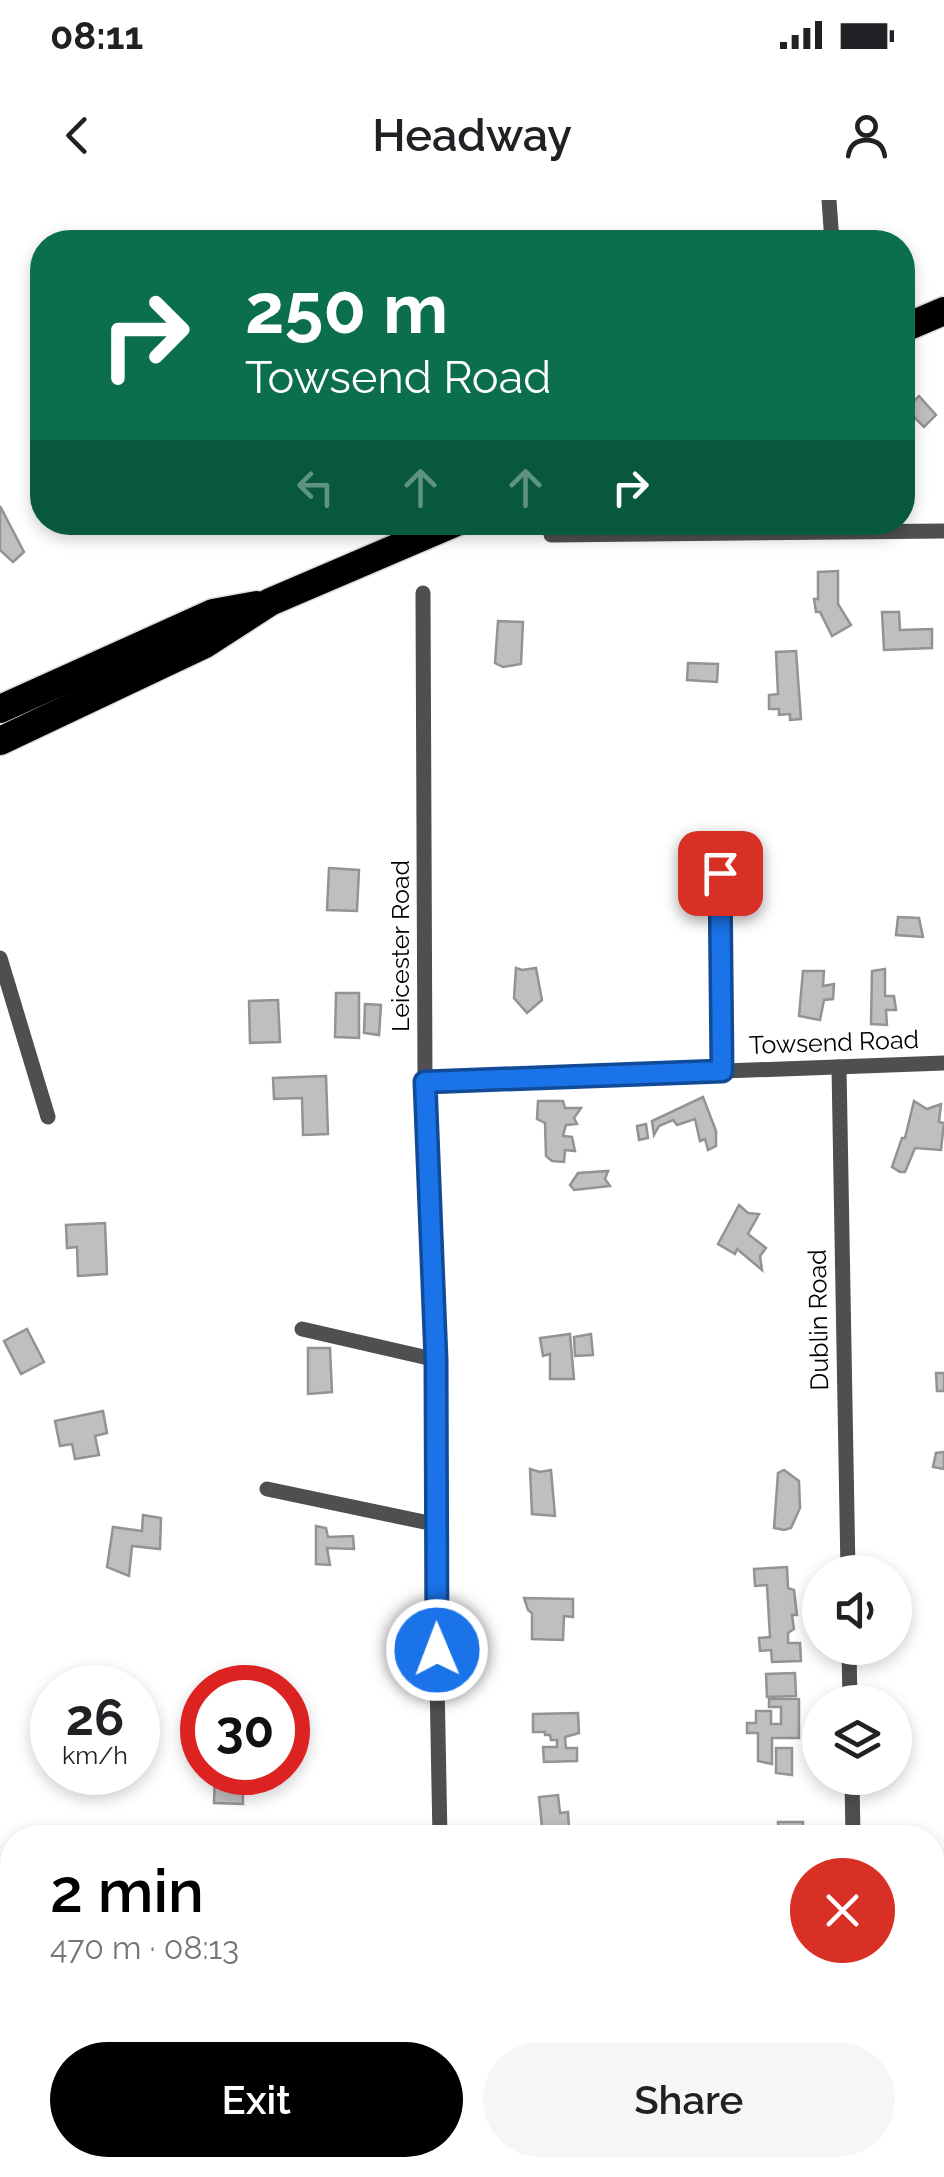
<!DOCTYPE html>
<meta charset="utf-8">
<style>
body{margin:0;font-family:Raleway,sans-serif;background:#f6f6f6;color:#202124;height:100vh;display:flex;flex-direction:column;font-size:38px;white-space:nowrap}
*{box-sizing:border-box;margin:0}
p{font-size:32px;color:#757577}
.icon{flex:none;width:55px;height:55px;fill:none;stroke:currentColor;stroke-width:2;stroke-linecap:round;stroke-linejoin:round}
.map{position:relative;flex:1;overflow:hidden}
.drawer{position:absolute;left:0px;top:1625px;width:945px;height:352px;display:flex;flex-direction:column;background:#fff;border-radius:40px 40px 0 0;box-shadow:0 5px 15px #0003}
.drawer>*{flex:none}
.hud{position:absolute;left:30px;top:30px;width:885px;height:305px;border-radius:40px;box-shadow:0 5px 15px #0003;background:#0b6e4f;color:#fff;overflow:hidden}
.tools{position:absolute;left:802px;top:1355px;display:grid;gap:20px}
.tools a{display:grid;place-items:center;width:110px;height:110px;border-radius:50%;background:#fff;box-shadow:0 5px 15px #0003;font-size:50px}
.speed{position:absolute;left:30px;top:1465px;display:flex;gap:20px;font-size:50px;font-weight:700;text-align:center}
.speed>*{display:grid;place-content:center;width:130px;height:130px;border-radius:50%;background:#fff;box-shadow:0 5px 15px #0003;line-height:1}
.speed small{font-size:25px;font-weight:400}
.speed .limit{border:15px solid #d22;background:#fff;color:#111}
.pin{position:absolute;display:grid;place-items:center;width:85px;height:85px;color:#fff;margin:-42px;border-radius:20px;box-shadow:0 5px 15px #0006}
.me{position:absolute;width:110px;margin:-55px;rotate:359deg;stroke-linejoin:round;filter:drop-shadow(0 0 8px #0008)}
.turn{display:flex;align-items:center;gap:35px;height:210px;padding:0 50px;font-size:45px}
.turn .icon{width:130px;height:130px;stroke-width:2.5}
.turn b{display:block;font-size:70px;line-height:85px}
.lanes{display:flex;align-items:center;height:95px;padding:0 50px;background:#0003;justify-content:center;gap:50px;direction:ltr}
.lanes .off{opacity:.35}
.round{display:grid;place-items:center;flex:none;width:105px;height:105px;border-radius:52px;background:#f6f6f6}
.summary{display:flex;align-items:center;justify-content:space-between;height:170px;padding:0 50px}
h1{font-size:60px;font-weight:600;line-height:75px;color:#000}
.primary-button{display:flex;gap:20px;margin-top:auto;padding:20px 50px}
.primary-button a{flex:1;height:115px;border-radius:60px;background:#000;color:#fff;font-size:40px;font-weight:600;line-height:115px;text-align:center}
.primary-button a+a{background:#f6f6f6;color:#202124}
.status{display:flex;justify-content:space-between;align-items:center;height:70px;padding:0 50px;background:#fff;direction:ltr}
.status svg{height:28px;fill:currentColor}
header{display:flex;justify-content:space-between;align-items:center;height:130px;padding:0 50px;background:#fff;font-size:45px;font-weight:600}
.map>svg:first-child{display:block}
.building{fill:#bfbfbf;stroke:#939393;stroke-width:2.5}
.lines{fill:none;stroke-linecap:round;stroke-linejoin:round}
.highway-casing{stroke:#dbdbdb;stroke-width:31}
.street{stroke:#4f4f4f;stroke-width:15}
.highway{stroke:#000;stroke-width:28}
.route-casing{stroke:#114b97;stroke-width:25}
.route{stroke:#1a73e8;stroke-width:18}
.labels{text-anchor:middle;stroke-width:9;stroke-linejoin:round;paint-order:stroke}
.street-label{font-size:25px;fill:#000;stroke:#fff}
</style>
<div class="status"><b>08:11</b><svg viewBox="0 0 49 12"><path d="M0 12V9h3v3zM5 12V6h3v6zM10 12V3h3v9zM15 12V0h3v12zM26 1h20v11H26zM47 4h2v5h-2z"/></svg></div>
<header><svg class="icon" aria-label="back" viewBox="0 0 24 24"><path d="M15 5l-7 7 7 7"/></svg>Headway<svg class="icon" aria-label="person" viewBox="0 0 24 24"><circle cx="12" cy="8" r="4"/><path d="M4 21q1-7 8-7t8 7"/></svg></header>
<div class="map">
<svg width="944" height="1977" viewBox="0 0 944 1977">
<rect width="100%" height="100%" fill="#fff"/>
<g class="building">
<path d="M919,196L936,215L924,227L914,217L906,225L912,232L903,241L902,213Z"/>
<path d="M0,306L24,352L13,362L0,350Z"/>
<path d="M838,371V404L851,425L832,436L820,412H816L814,399H818V372Z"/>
<path d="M882,412H899L900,430L932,429V448L884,450Z"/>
<path d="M498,421L523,422L521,464L503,467L495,463Z"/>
<path d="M796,451L801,519L790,520V514L779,515V509H769V495L778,494L776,452Z"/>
<path d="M688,463L718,464L717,482L687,480Z"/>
<path d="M329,668L359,670L357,711L327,710Z"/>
<path d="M898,717L919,718L923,737L896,735Z"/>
<path d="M516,768L522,770L536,768L542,800L527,813L514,798Z"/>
<path d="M885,769V796H894L896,810H886L887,825L871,824L872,771Z"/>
<path d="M803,771H824L823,786L834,784L833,799L824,800L820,820L799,816Z"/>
<path d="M336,793H359V838L335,837Z"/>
<path d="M278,800L280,842L250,843L249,801Z"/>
<path d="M365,804L381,805L379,835L364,833Z"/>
<path d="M326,876L328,934L303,935L302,898L274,899L273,878Z"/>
<path d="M703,897L716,931V946L708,950L705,939L700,941L695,919L677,925L673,920L659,926L654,935L652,921Z"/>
<path d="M538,901H563L565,908H581L574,918L577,924L566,925L563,936L572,937L575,951L565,950L564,962L552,961L546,956L545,923L537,919Z"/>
<path d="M914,901L927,909L941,904L939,922L944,923L941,950L915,948L905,972H900L892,967L902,938H905Z"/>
<path d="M646,924L648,938L639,940L637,926Z"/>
<path d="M608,971L605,979L610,986L574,990L570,985L578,973Z"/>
<path d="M739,1005L748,1013L759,1014L748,1034L766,1048L760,1056L762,1070L737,1049L735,1054L718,1044Z"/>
<path d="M105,1023L107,1074L78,1076L77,1047L67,1048L66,1025Z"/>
<path d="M27,1129L44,1162L21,1174L4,1141Z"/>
<path d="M570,1134L574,1179H550V1154L543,1156L540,1138Z"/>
<path d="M591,1134L593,1155L575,1156L574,1137Z"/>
<path d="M308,1148H330L332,1192L308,1194Z"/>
<path d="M936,1173H944V1191H937Z"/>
<path d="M103,1211L107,1233L95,1236L99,1255L75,1259L72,1244L60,1246L55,1221Z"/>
<path d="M944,1252V1269L933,1267L936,1253Z"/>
<path d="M530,1269L540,1272L551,1270L555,1316L532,1314Z"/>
<path d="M784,1270L799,1281L800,1308L791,1328L784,1330L774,1328L778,1273Z"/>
<path d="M143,1315L161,1318L160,1349L132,1346L129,1376L107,1367L113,1327L142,1331Z"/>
<path d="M316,1326L326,1328L328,1337L353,1336L354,1349L327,1348L330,1365L316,1364Z"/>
<path d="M787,1367L788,1388L794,1390L797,1415H792L794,1429L788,1433V1443H800L801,1461L772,1462L771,1450L760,1451L759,1438L770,1437L767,1385L755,1386L754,1369Z"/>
<path d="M524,1398L573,1399V1417L564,1416L563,1440L532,1439V1413L528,1410Z"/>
<path d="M795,1473L796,1496L767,1497L766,1474Z"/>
<path d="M769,1499H799V1538H772V1564L758,1561V1533H747V1523H756V1511H771V1524H781V1507H769Z"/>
<path d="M578,1513L579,1533L565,1537L566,1548H577V1561L544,1562L543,1547H557V1540H551L550,1535H545V1532H533V1514Z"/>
<path d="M776,1548H792V1575L776,1573Z"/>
<path d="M215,1572H243V1604L214,1603Z"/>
<path d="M558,1595L560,1613L568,1612L569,1628L561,1629L562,1638H543L539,1597Z"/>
<path d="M778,1622H803V1638H770V1629H778Z"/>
<path d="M768,1965H807L808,1977H769Z"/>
</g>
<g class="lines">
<g class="highway-casing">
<g id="highway">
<path d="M902,129L944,111"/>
<path d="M0,509L213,413L257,405"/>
<path d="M0,541L205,444L270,402L457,322"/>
</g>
</g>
<g class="street">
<path d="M829,0L832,42"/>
<path d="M551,335L944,331"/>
<path d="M423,393L425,882L437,1160L434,1324L440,1638"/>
<path d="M720,673L722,871"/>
<path d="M0,758L48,917"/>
<path d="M839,867L848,1372"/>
<path d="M425,882L944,863"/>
<path d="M302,1129L437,1160"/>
<path d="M267,1289L434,1324"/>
<path d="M849,1448L850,1502"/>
<path d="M852,1578L853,1638"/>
<path d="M932,1712L944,1711"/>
<path d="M0,1832H12"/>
<path d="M855,1965V1977"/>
</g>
<use href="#highway" class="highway"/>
</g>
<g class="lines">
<g class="route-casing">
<path id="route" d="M437,1450L436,1160L425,882L722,871L720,673"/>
</g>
<use href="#route" class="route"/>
</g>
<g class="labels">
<g class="street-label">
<text transform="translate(400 746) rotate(-90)" y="9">Leicester Road</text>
<text transform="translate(834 842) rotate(-2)" y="9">Towsend Road</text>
<text transform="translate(818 1120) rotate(-91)" y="9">Dublin Road</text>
</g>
</g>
</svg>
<div class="tools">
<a><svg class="icon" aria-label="sound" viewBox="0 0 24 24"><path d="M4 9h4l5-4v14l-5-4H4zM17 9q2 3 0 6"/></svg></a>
<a><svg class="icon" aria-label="layers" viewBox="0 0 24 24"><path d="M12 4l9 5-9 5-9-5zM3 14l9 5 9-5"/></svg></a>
</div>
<div class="speed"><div>26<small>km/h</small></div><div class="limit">30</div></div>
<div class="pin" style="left:720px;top:673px;background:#d93025"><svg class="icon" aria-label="arrive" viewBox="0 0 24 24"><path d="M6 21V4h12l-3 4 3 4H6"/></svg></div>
<svg class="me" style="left:437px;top:1450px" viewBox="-20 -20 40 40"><circle r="17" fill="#1a73e8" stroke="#fff" stroke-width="3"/><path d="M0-11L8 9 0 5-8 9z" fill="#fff"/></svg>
<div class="hud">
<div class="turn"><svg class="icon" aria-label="right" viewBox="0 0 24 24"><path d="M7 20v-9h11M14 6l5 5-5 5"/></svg><div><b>250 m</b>Towsend Road</div></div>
<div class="lanes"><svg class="icon off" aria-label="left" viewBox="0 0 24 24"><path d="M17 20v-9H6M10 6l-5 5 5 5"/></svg><svg class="icon off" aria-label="ahead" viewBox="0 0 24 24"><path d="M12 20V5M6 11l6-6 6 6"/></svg><svg class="icon off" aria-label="ahead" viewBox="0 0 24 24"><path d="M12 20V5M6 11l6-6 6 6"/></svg><svg class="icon" aria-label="right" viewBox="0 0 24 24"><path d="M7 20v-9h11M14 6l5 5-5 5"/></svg></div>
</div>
<section class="drawer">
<div class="summary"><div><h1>2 min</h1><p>470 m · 08:13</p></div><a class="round" style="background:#d93025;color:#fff"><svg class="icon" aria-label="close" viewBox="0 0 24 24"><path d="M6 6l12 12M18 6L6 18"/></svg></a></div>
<div class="primary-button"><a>Exit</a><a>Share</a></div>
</section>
</div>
